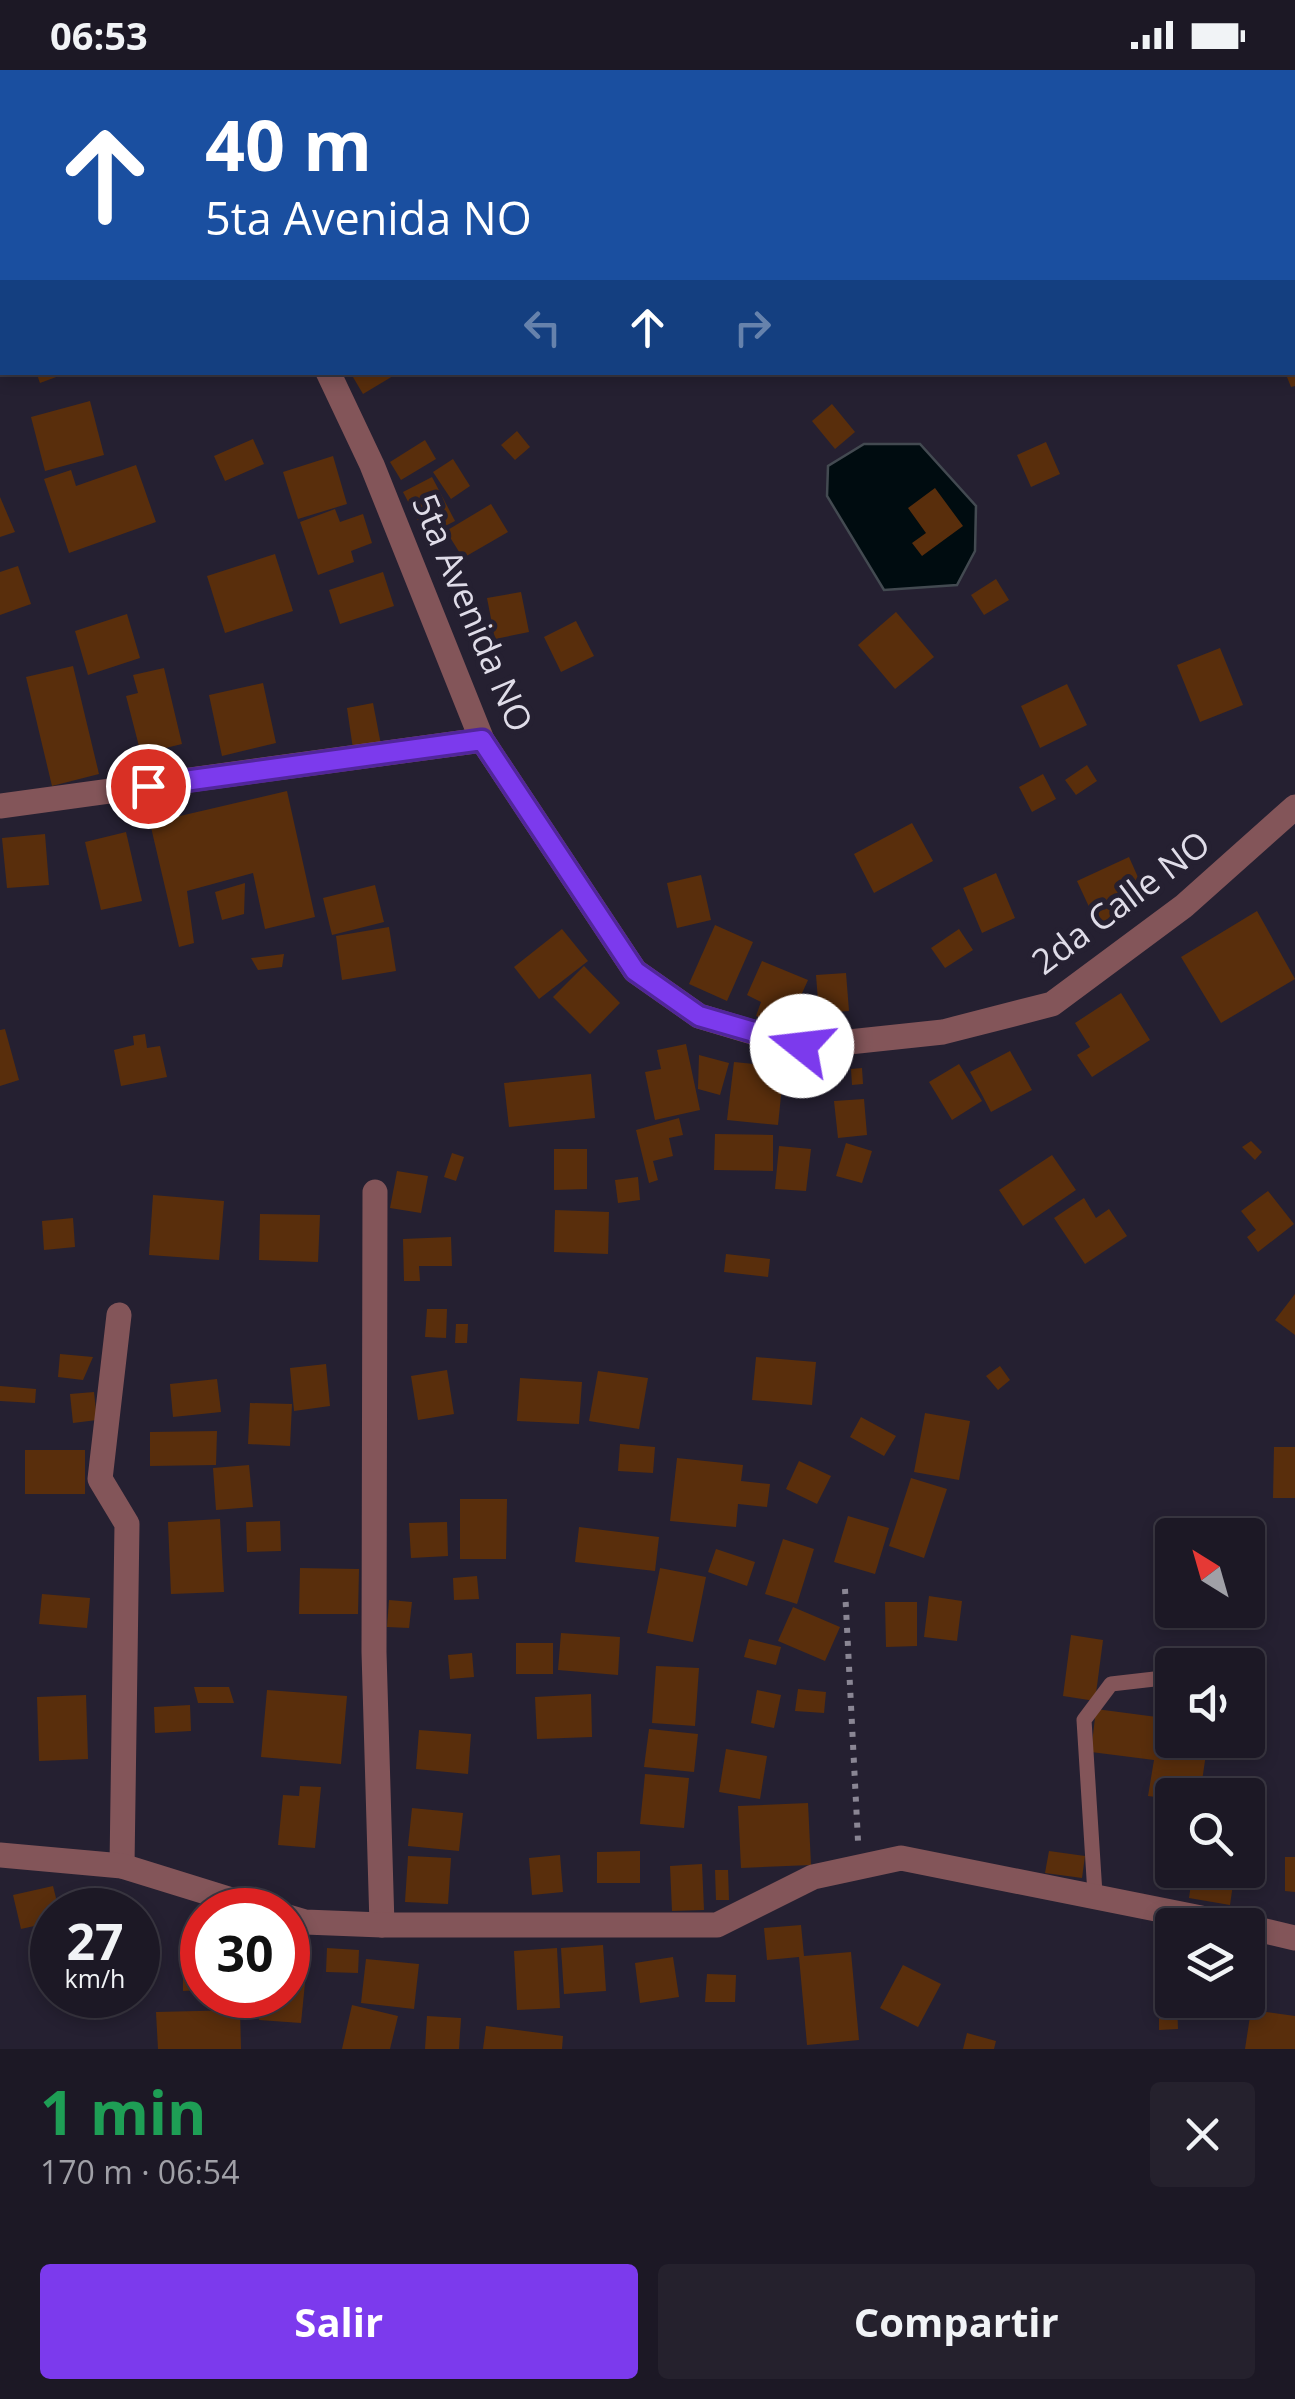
<!DOCTYPE html>
<html lang="es">
<meta charset="utf-8">
<style>
body{margin:0;font-family:"Open Sans",sans-serif;background:#25212d;color:#f1f3f6;height:100vh;display:flex;flex-direction:column;font-size:38px;white-space:nowrap}
*{box-sizing:border-box;margin:0}
p{font-size:32px;color:#a0a0a7}
.icon{flex:none;width:55px;height:55px;fill:none;stroke:currentColor;stroke-width:2;stroke-linecap:round;stroke-linejoin:round}
.map{position:relative;height:1979px;overflow:hidden}
.sheet{display:flex;flex-direction:column;background:#1c1825;flex:1}
.sheet>*{flex:none}
.banner{position:absolute;left:0px;top:0px;width:1295px;height:305px;box-shadow:0 5px 15px #0003,0 0 0 2px #3a3742;background:#1a4fa0;color:#fff;overflow:hidden}
.needle{width:65px;rotate:323deg}
.tools{position:absolute;left:1155px;top:1448px;display:grid;gap:20px}
.tools a{display:grid;place-items:center;width:110px;height:110px;border-radius:10px;background:#1c1825;box-shadow:0 5px 15px #0003,0 0 0 2px #3a3742;font-size:50px}
.speed{position:absolute;left:30px;top:1818px;display:flex;gap:20px;font-size:50px;font-weight:700;text-align:center}
.speed>*{display:grid;place-content:center;width:130px;height:130px;border-radius:50%;background:#1c1825;box-shadow:0 5px 15px #0003,0 0 0 2px #3a3742;line-height:1}
.speed small{font-size:25px;font-weight:400}
.speed .limit{border:15px solid #d22;background:#fff;color:#111}
.pin{position:absolute;display:grid;place-items:center;width:85px;height:85px;color:#fff;margin:-42px;border:5px solid #fff;border-radius:50%;box-shadow:0 2px 10px #0007}
.me{position:absolute;width:110px;margin:-55px;rotate:286deg;stroke-linejoin:round;filter:drop-shadow(0 0 8px #0008)}
.turn{display:flex;align-items:center;gap:35px;height:210px;padding:0 40px;font-size:45px}
.turn .icon{width:130px;height:130px;stroke-width:2.5}
.turn b{display:block;font-size:70px;line-height:85px}
.lanes{display:flex;align-items:center;height:95px;padding:0 40px;background:#0003;justify-content:center;gap:50px;direction:ltr}
.lanes .off{opacity:.35}
.round{display:grid;place-items:center;flex:none;width:105px;height:105px;border-radius:10px;background:#25212d}
.headline{display:flex;align-items:center;justify-content:space-between;height:170px;padding:0 40px}
h1{font-size:60px;font-weight:700;line-height:75px;color:#1e9e55}
.cta{display:flex;gap:20px;margin-top:auto;padding:20px 40px}
.cta a{flex:1;height:115px;border-radius:10px;background:#7c3aed;color:#fff;font-size:40px;font-weight:700;line-height:115px;text-align:center}
.cta a+a{background:#25212d;color:#f1f3f6}
.status{display:flex;justify-content:space-between;align-items:center;height:70px;padding:0 50px;background:#1c1825;direction:ltr}
.status svg{height:28px;fill:currentColor}
.map>svg:first-child{display:block}
.water{fill:#000c10;stroke:#434a51;stroke-width:2.5}
.building{fill:#592e0c}
.lines{fill:none;stroke-linecap:round;stroke-linejoin:round}
.path{stroke:#8a8694;stroke-width:6;stroke-dasharray:5 8;stroke-linecap:butt}
.service{stroke:#835559;stroke-width:15}
.minor{stroke:#835559;stroke-width:25}
.route-casing{stroke:#51269a;stroke-width:25}
.route{stroke:#7c3aed;stroke-width:18}
.labels{text-anchor:middle;stroke-width:10;stroke-linejoin:round;paint-order:stroke}
.street-label{font-size:35px;fill:#dfdce8;stroke:#252031}
</style>
<div class="status"><b>06:53</b><svg viewBox="0 0 49 12"><path d="M0 12V9h3v3zM5 12V6h3v6zM10 12V3h3v9zM15 12V0h3v12zM26 1h20v11H26zM47 4h2v5h-2z"/></svg></div>
<div class="map">
<svg width="1295" height="1979" viewBox="0 0 1295 1979">
<rect width="100%" height="100%" fill="#252031"/>
<path class="water" d="M864,374H920L976,436L975,481L957,515L884,520L827,426L828,396Z"/>
<g class="building">
<path d="M36,302H67V303L40,313Z"/>
<path d="M350,302H391L393,306L363,324Z"/>
<path d="M1285,302H1295V316L1291,317Z"/>
<path d="M90,331L104,385L45,401L31,347Z"/>
<path d="M832,334L855,362L835,379L812,351Z"/>
<path d="M517,361L530,377L515,390L501,375Z"/>
<path d="M253,369L264,394L225,411L214,386Z"/>
<path d="M425,370L436,389L401,410L390,392Z"/>
<path d="M1046,372L1060,404L1031,417L1017,385Z"/>
<path d="M333,386L347,434L298,449L283,402Z"/>
<path d="M453,389L470,416L451,429L433,402Z"/>
<path d="M136,395L156,452L69,483L44,409L71,400L76,416Z"/>
<path d="M432,407L455,451L426,466L403,422Z"/>
<path d="M935,418L963,456L922,486L912,473L926,463L908,438Z"/>
<path d="M0,427L15,462L0,467Z"/>
<path d="M491,434L508,462L463,488L446,461Z"/>
<path d="M335,439L340,452L363,444L372,473L351,481L354,492L318,505L300,452Z"/>
<path d="M275,484L293,541L225,563L207,506Z"/>
<path d="M18,496L31,534L0,545V502Z"/>
<path d="M383,502L394,536L340,554L329,520Z"/>
<path d="M996,509L1009,530L984,545L971,525Z"/>
<path d="M521,522L529,562L495,569L487,528Z"/>
<path d="M896,542L934,587L895,619L858,575Z"/>
<path d="M127,544L140,588L88,605L75,561Z"/>
<path d="M576,551L594,586L561,602L544,567Z"/>
<path d="M1220,578L1243,635L1200,652L1177,595Z"/>
<path d="M73,596L99,704L52,716L26,607Z"/>
<path d="M164,598L182,674L141,684L126,626L138,623L133,605Z"/>
<path d="M263,613L276,673L222,686L209,625Z"/>
<path d="M1067,614L1087,655L1040,678L1021,636Z"/>
<path d="M373,633L381,675L353,679L347,638Z"/>
<path d="M1087,695L1097,711L1076,725L1065,710Z"/>
<path d="M1043,704L1056,729L1032,742L1019,717Z"/>
<path d="M287,721L315,847L265,859L253,803L187,821L194,873L179,877L150,753Z"/>
<path d="M912,753L933,791L874,823L854,784Z"/>
<path d="M126,762L142,831L101,840L85,772Z"/>
<path d="M45,764L49,815L7,818L2,768Z"/>
<path d="M1129,787L1148,830L1097,854L1077,811Z"/>
<path d="M996,803L1015,848L982,863L963,818Z"/>
<path d="M701,805L711,850L677,858L667,813Z"/>
<path d="M245,813L244,844L222,850L215,822Z"/>
<path d="M375,815L384,852L332,865L323,828Z"/>
<path d="M1257,841L1295,909L1221,953L1181,887Z"/>
<path d="M715,855L753,872L727,931L689,914Z"/>
<path d="M389,857L396,901L342,910L336,866Z"/>
<path d="M562,859L588,891L539,929L514,897Z"/>
<path d="M959,859L973,880L945,898L931,878Z"/>
<path d="M284,884L282,897L258,900L251,888Z"/>
<path d="M762,891L808,910L786,959L756,946L761,932L747,925Z"/>
<path d="M584,896L620,933L590,964L553,927Z"/>
<path d="M846,903L849,941L819,943L816,905Z"/>
<path d="M1121,923L1150,970L1092,1007L1077,985L1090,977L1075,953Z"/>
<path d="M5,959L19,1010L0,1016V960Z"/>
<path d="M145,964L147,978L160,976L167,1007L121,1016L114,980L134,975L133,966Z"/>
<path d="M686,974L700,1040L655,1050L645,1002L661,999L657,980Z"/>
<path d="M1010,981L1032,1020L991,1042L970,1002Z"/>
<path d="M699,985L729,993L720,1025L698,1019Z"/>
<path d="M734,992L784,997L778,1055L727,1050Z"/>
<path d="M959,994L982,1031L952,1050L929,1012Z"/>
<path d="M862,998L863,1014L852,1015L851,999Z"/>
<path d="M591,1004L595,1048L509,1057L504,1013Z"/>
<path d="M864,1029L867,1065L838,1068L834,1031Z"/>
<path d="M679,1048L683,1065L669,1068L673,1086L653,1091L658,1110L649,1113L636,1060Z"/>
<path d="M715,1064L773,1065V1101L714,1100Z"/>
<path d="M1251,1071L1262,1082L1255,1090L1242,1077Z"/>
<path d="M846,1073L872,1081L862,1113L836,1106Z"/>
<path d="M779,1076L811,1079L806,1121L775,1119Z"/>
<path d="M554,1079H587V1119L554,1120Z"/>
<path d="M452,1083L464,1087L456,1111L444,1107Z"/>
<path d="M1052,1085L1076,1120L1023,1156L999,1120Z"/>
<path d="M397,1101L428,1106L421,1143L390,1138Z"/>
<path d="M638,1107L640,1130L618,1133L615,1110Z"/>
<path d="M1268,1121L1294,1154L1258,1182L1247,1167L1256,1160L1241,1141Z"/>
<path d="M153,1125L224,1131L219,1190L149,1185Z"/>
<path d="M1084,1128L1096,1148L1109,1139L1127,1166L1085,1194L1054,1148Z"/>
<path d="M555,1140L609,1142L608,1184L554,1182Z"/>
<path d="M260,1144L320,1145L318,1192L259,1190Z"/>
<path d="M73,1148L75,1177L44,1180L42,1151Z"/>
<path d="M451,1167L452,1196H419L420,1211H404L403,1169Z"/>
<path d="M726,1184L770,1189L768,1207L724,1202Z"/>
<path d="M1295,1224V1265L1275,1250Z"/>
<path d="M427,1239H447L446,1268L425,1267Z"/>
<path d="M456,1254H468L467,1273H455Z"/>
<path d="M60,1284L93,1287L83,1310L58,1307Z"/>
<path d="M756,1287L816,1292L812,1335L752,1330Z"/>
<path d="M326,1294L330,1336L294,1341L290,1298Z"/>
<path d="M1000,1296L1010,1310L998,1320L986,1306Z"/>
<path d="M447,1300L454,1344L418,1350L411,1306Z"/>
<path d="M598,1301L648,1308L639,1359L589,1351Z"/>
<path d="M520,1308L582,1312L579,1354L517,1351Z"/>
<path d="M217,1309L221,1342L173,1347L170,1314Z"/>
<path d="M0,1316L36,1319L35,1333L0,1331Z"/>
<path d="M94,1322L97,1350L73,1353L70,1324Z"/>
<path d="M250,1333L292,1334L290,1376L248,1374Z"/>
<path d="M925,1343L970,1351L959,1410L914,1402Z"/>
<path d="M861,1347L896,1366L884,1386L850,1367Z"/>
<path d="M217,1361L216,1395L150,1396V1362Z"/>
<path d="M620,1374L655,1377L653,1403L618,1401Z"/>
<path d="M1274,1377H1295V1428H1273Z"/>
<rect x="25" y="1380" width="60" height="44"/>
<path d="M677,1388L743,1395L741,1411L770,1414L767,1437L738,1434L736,1457L670,1451Z"/>
<path d="M799,1391L831,1406L817,1434L786,1419Z"/>
<path d="M249,1395L253,1437L216,1440L213,1398Z"/>
<path d="M911,1408L947,1419L924,1488L889,1476Z"/>
<path d="M460,1429H507L506,1489H460Z"/>
<path d="M848,1446L889,1458L875,1504L834,1492Z"/>
<path d="M220,1449L224,1522L171,1524L168,1452Z"/>
<path d="M280,1451L281,1481L247,1482L246,1452Z"/>
<path d="M447,1452L448,1486L411,1488L409,1453Z"/>
<path d="M579,1457L659,1467L655,1501L575,1492Z"/>
<path d="M783,1469L814,1479L797,1534L765,1524Z"/>
<path d="M716,1479L755,1492L747,1516L708,1502Z"/>
<path d="M300,1498L359,1499L358,1544H299Z"/>
<path d="M660,1498L706,1507L693,1572L647,1563Z"/>
<path d="M477,1506L479,1529L454,1530L453,1508Z"/>
<path d="M42,1524L90,1528L87,1558L39,1554Z"/>
<path d="M929,1526L962,1531L957,1571L924,1567Z"/>
<path d="M389,1530L412,1532L409,1558L387,1557Z"/>
<path d="M885,1532H917V1576L886,1577Z"/>
<path d="M793,1537L840,1557L825,1591L778,1571Z"/>
<path d="M561,1563L620,1567L618,1605L558,1600Z"/>
<path d="M1071,1565L1103,1570L1095,1631L1063,1626Z"/>
<path d="M749,1569L781,1577L776,1595L744,1587Z"/>
<rect x="516" y="1573" width="37" height="31"/>
<path d="M472,1583L474,1607L450,1609L448,1585Z"/>
<path d="M656,1596L699,1598L695,1656L652,1653Z"/>
<path d="M194,1617H229L234,1633H198Z"/>
<path d="M798,1619L826,1622L824,1643L795,1641Z"/>
<path d="M267,1620L347,1626L341,1694L261,1687Z"/>
<path d="M757,1620L781,1625L774,1658L751,1653Z"/>
<path d="M591,1624L592,1667L537,1669L535,1627Z"/>
<path d="M86,1625L88,1689L39,1691L37,1627Z"/>
<path d="M190,1635L191,1661L155,1663L154,1637Z"/>
<path d="M1096,1639L1172,1649V1670H1208L1200,1725H1172V1729L1148,1726L1154,1690L1091,1682Z"/>
<path d="M649,1659L698,1664L694,1702L644,1697Z"/>
<path d="M419,1660L471,1664L468,1704L416,1699Z"/>
<path d="M726,1679L767,1686L760,1729L719,1722Z"/>
<path d="M645,1704L689,1708L684,1758L640,1754Z"/>
<path d="M300,1716L321,1717L315,1778L278,1775L283,1725L299,1726Z"/>
<path d="M808,1733L811,1795L741,1798L738,1736Z"/>
<path d="M412,1738L463,1743L459,1781L408,1776Z"/>
<path d="M640,1781V1813H597V1782Z"/>
<path d="M1049,1781L1085,1786L1082,1808L1045,1803Z"/>
<path d="M560,1785L563,1822L532,1825L529,1788Z"/>
<path d="M408,1786L451,1788L448,1834L405,1832Z"/>
<path d="M1285,1787H1295V1822L1285,1821Z"/>
<path d="M702,1794L704,1840L672,1841L670,1796Z"/>
<path d="M715,1800H728L729,1830H716Z"/>
<path d="M1193,1800H1235L1230,1835L1189,1828Z"/>
<path d="M53,1816L59,1840H52V1852L21,1859L13,1825Z"/>
<path d="M801,1855L804,1886L851,1882L859,1970L807,1975L799,1887L767,1890L764,1858Z"/>
<path d="M202,1869V1920L183,1921V1870Z"/>
<path d="M603,1875L606,1921L564,1924L561,1878Z"/>
<path d="M327,1878L359,1880L358,1903L326,1902Z"/>
<path d="M557,1878L560,1938L517,1940L514,1881Z"/>
<path d="M288,1881L308,1883L301,1953L259,1950L261,1925H288Z"/>
<path d="M673,1887L679,1927L640,1933L635,1893Z"/>
<path d="M366,1889L419,1894L414,1939L361,1933Z"/>
<path d="M903,1895L941,1914L918,1957L880,1938Z"/>
<path d="M707,1904L736,1905L735,1932H705Z"/>
<path d="M1159,1934H1177L1178,1959L1159,1960Z"/>
<path d="M352,1935L398,1946L390,1979H342Z"/>
<path d="M240,1940L241,1979H158L156,1942Z"/>
<path d="M1251,1940L1295,1946V1979H1245Z"/>
<path d="M427,1946L461,1948L459,1979H425Z"/>
<path d="M486,1956L563,1966L562,1979H483Z"/>
<path d="M967,1963L996,1971L994,1979H963Z"/>
</g>
<g class="lines">
<path class="path" d="M845,1519L858,1771"/>
<path class="service" d="M1095,1824L1084,1650L1111,1614L1172,1607"/>
<g class="minor">
<path d="M183,0L184,2"/>
<path d="M378,2L379,0"/>
<path d="M328,302L372,395L482,670L635,901L699,946L802,977L943,962L1052,934L1184,836L1295,737"/>
<path d="M0,736L482,670"/>
<path d="M375,1122L374,1582L382,1855"/>
<path d="M119,1245L100,1409L127,1454L122,1796"/>
<path d="M0,1785L122,1796L264,1840"/>
<path d="M288,1847L305,1852L382,1855H717L813,1807L901,1788L1236,1855"/>
<path d="M1248,1857L1295,1868"/>
</g>
</g>
<g class="lines">
<g class="route-casing">
<path id="route" d="M148,716L482,670L635,901L699,946L802,976"/>
</g>
<use href="#route" class="route"/>
</g>
<g class="labels">
<g class="street-label">
<text transform="translate(472 543) rotate(67)" y="12">5ta Avenida NO</text>
<text transform="translate(1121 833) rotate(-37)" y="12">2da Calle NO</text>
</g>
</g>
</svg>
<div class="tools">
<a><svg class="needle" viewBox="-14 -14 28 28"><path d="M0-13l5 13h-10z" fill="#e53935"/><path d="M0 13l5-13h-10z" fill="#a0a0a7"/></svg></a>
<a><svg class="icon" aria-label="sound" viewBox="0 0 24 24"><path d="M4 9h4l5-4v14l-5-4H4zM17 9q2 3 0 6"/></svg></a>
<a><svg class="icon" aria-label="search" viewBox="0 0 24 24"><circle cx="10" cy="10" r="6"/><path d="M15 15l6 6"/></svg></a>
<a><svg class="icon" aria-label="layers" viewBox="0 0 24 24"><path d="M12 4l9 5-9 5-9-5zM3 14l9 5 9-5"/></svg></a>
</div>
<div class="speed"><div>27<small>km/h</small></div><div class="limit">30</div></div>
<div class="pin" style="left:148px;top:716px;background:#d93025"><svg class="icon" aria-label="arrive" viewBox="0 0 24 24"><path d="M6 21V4h12l-3 4 3 4H6"/></svg></div>
<svg class="me" style="left:802px;top:976px" viewBox="-20 -20 40 40"><circle r="19" fill="#fff"/><path d="M0-13L10 11 0 6-10 11z" fill="#7c3aed"/></svg>
<div class="banner">
<div class="turn"><svg class="icon" aria-label="ahead" viewBox="0 0 24 24"><path d="M12 20V5M6 11l6-6 6 6"/></svg><div><b>40 m</b>5ta Avenida NO</div></div>
<div class="lanes"><svg class="icon off" aria-label="left" viewBox="0 0 24 24"><path d="M17 20v-9H6M10 6l-5 5 5 5"/></svg><svg class="icon" aria-label="ahead" viewBox="0 0 24 24"><path d="M12 20V5M6 11l6-6 6 6"/></svg><svg class="icon off" aria-label="right" viewBox="0 0 24 24"><path d="M7 20v-9h11M14 6l5 5-5 5"/></svg></div>
</div>
</div>
<section class="sheet">
<div class="headline"><div><h1>1 min</h1><p>170 m · 06:54</p></div><a class="round"><svg class="icon" aria-label="close" viewBox="0 0 24 24"><path d="M6 6l12 12M18 6L6 18"/></svg></a></div>
<div class="cta"><a>Salir</a><a>Compartir</a></div>
</section>
